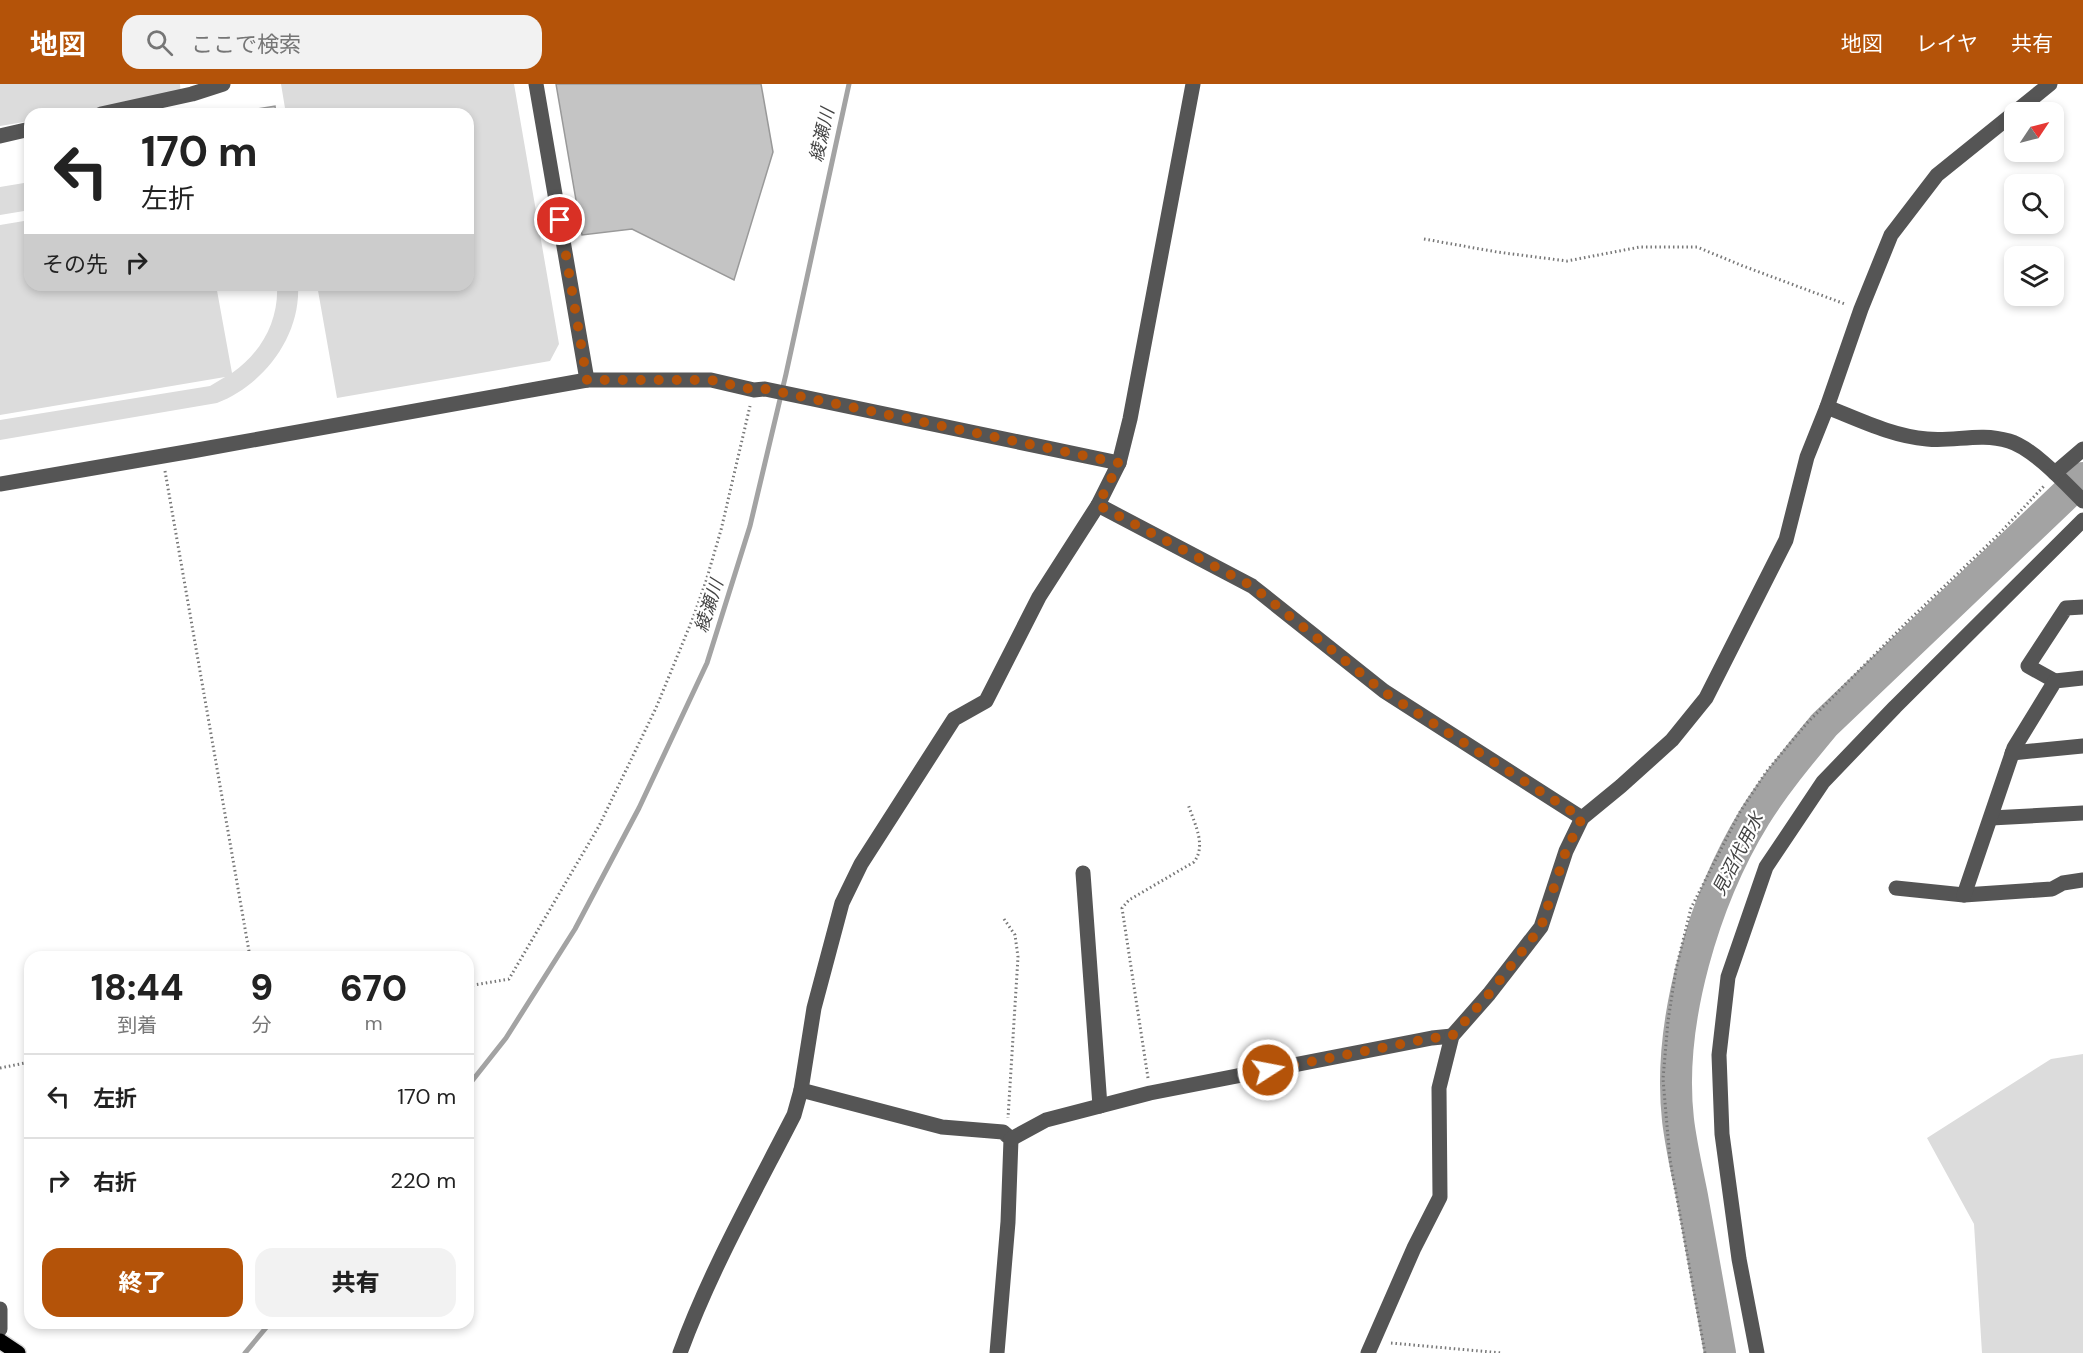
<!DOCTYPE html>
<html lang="ja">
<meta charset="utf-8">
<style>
body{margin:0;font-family:"DM Sans","Noto Sans JP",sans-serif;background:#f2f2f2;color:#222;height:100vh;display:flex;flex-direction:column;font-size:22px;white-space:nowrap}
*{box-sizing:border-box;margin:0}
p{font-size:20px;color:#767676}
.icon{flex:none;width:33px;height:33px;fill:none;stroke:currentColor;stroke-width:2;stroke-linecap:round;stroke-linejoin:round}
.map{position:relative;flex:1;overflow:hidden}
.details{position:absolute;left:24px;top:867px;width:450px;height:378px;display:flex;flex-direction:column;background:#fff;border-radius:18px;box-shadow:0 3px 9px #0003}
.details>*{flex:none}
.hud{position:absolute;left:24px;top:24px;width:450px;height:183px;border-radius:18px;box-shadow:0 3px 9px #0003;background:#fff;color:#222;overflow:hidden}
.needle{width:39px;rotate:55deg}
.controls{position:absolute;left:2004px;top:18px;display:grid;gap:12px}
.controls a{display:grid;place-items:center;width:60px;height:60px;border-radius:12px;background:#fff;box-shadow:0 3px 9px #0003;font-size:30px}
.pin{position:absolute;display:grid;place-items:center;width:51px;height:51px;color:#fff;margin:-26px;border:3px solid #fff;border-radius:50%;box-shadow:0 2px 6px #0007}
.me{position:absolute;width:66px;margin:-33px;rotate:79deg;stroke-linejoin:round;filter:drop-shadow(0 0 4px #0008)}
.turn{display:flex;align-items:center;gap:21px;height:126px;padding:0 18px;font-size:27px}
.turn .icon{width:78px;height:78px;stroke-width:2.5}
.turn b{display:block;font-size:42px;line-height:51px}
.then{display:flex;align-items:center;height:57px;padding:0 18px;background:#0003;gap:12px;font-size:22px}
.eta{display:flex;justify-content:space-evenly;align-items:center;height:102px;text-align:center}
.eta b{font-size:36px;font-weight:800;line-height:42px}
.button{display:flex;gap:12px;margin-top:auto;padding:12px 18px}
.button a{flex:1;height:69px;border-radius:18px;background:#b45309;color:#fff;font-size:24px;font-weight:800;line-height:69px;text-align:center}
.button a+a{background:#f2f2f2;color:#222}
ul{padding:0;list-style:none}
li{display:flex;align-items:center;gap:18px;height:84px;padding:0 18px;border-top:2px solid #e0e0e0}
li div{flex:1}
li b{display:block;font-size:22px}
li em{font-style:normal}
header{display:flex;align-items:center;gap:36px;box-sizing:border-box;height:84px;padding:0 30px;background:#b45309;color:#fff}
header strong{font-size:28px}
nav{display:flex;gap:33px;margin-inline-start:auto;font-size:21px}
.search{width:420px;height:54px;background:#f2f2f2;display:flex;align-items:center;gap:15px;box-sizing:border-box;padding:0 21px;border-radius:18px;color:#767676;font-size:22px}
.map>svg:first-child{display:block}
.green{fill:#dcdcdc}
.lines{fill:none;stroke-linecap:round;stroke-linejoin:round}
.stream{stroke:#a3a3a3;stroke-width:5}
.river{stroke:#a3a3a3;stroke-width:32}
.building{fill:#c4c4c4;stroke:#999;stroke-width:1.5}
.major-casing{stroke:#dbdbdb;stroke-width:18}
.path{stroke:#777;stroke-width:3;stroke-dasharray:1.5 3;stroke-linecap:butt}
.minor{stroke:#555;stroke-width:15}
.major{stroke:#000;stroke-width:15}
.route{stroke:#b45309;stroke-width:10;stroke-dasharray:0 18}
.labels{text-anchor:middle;stroke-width:4.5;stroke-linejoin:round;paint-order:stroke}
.water-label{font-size:18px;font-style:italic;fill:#444;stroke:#fff}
</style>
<header>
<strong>地図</strong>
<div class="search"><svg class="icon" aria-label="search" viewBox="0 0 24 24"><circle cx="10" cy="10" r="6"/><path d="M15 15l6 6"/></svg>ここで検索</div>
<nav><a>地図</a><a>レイヤ</a><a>共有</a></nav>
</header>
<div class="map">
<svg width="2083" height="1269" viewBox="0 0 2083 1269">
<rect width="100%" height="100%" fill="#fff"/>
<g class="green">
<path d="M0,0H180L181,11L71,30H30V37L0,42Z"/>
<path d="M281,0H514L559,260L550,277L337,314L317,201H468V30H286Z"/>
<path d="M30,98V126L0,131V103Z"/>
<path d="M30,136V201H216L232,289C261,269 279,237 277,201H298C301,252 264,301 217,319L0,356V336L210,302L225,293L0,331V141Z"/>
<path d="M2083,970V1269H1982L1974,1140L1927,1054L2051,975Z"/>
</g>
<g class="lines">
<g class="stream">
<path d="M468,1002L506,954L575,845L639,724L707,579L750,442L786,290L849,0"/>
<path d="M245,1269L270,1239"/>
</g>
<path class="river" d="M1720,1269C1711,1217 1701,1164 1692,1112C1687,1087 1681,1061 1678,1036C1667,938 1704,815 1755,732C1775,700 1800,670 1824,641L2083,394"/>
</g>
<g class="building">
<path d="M556,0H761L773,68L734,196L632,145L582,151Z"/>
<path d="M275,22L276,30H227Z"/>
</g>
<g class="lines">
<g class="major-casing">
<path id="major" d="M0,1257L18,1269"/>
</g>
<g class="path">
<path d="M1424,155L1497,168L1567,177L1640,163H1697L1743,182L1845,220"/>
<path d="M165,387L250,873"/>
<path d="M1004,835L1015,851L1018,873L1008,1034"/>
<path d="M468,902L509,895L599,742L656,624L693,534L706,497L721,446L750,322"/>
<path d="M0,984L30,978"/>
<path d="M1148,994L1122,824L1129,816L1194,778C1207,761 1194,739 1188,720"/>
<path d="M1391,1259L1502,1269"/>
<path d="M1705,1269L1670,1076L1663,995L1668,937L1676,885L1691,824L1740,728L1766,688L1807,639L1907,538L1998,451L2044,402"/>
</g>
<g class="minor">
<path d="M536,0L587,296"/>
<path d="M1193,0L1130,335L1119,379L1098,421L1252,502L1384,607L1582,734"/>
<path d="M101,30L192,10L223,0"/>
<path d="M0,52L30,45"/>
<path d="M1827,323C1860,336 1892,352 1927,355C1955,358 1979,348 2009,357C2033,364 2065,399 2083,417"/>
<path d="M2055,389L2083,365"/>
<path d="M0,400L192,367L587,296H711L754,306L765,305L1119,379"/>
<path d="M2055,597L2028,582L2066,524L2083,523"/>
<path d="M2012,669L2083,662"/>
<path d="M1991,734L2083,729"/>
<path d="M1083,789L1100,1022"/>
<path d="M1896,804L1964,811L2052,805L2063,799L2083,796"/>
<path d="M1964,811L2014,664L2055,597L2083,594"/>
<path d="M801,1006L942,1043L1003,1048L1011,1055L1008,1138L997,1269"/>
<path d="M1011,1055L1046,1036L1150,1009L1432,954L1452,952"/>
<path d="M0,1225V1245"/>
<path d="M680,1269C710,1187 754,1109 794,1031L801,1006L814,924L842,819L861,780L954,635L986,617L1039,513L1098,421"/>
<path d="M1368,1269L1414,1164L1440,1113L1439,1004L1452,952L1489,910L1541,843L1566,767L1582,734L1621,702L1672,656L1706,614L1786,456L1807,373L1827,323L1861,225L1891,151L1937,91L2050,0"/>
<path d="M1757,1269L1739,1175L1722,1050L1719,971L1728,893L1766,783L1823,698L1895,623L2083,436"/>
</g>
<use href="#major" class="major"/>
</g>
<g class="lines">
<path class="route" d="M560,136L587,296H711L754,306L765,305L1119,379L1098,421L1252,502L1384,608L1582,734L1566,767L1541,843L1489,910L1452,952L1432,954L1268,986"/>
</g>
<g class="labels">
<g class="water-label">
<text transform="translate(822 51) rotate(-77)" y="6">綾瀬川</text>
<text transform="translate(709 522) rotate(-72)" y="6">綾瀬川</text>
<text transform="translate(1738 770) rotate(-63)" y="6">見沼代用水</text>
</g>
</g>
</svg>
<div class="controls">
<a><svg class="needle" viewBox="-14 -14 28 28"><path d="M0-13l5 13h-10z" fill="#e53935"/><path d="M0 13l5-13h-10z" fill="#767676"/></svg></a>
<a><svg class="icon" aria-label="search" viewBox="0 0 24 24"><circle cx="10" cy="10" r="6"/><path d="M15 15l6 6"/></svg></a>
<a><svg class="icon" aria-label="layers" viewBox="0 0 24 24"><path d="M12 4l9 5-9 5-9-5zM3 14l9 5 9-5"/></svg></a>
</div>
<div class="pin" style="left:560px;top:136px;background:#d93025"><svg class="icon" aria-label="arrive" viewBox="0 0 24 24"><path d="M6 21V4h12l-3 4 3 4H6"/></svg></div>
<svg class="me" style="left:1268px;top:986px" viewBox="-20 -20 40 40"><circle r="17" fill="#b45309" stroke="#fff" stroke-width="3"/><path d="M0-11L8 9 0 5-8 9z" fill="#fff"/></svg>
<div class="hud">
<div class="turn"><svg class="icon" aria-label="left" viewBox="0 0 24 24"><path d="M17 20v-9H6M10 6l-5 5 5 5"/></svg><div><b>170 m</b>左折</div></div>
<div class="then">その先<svg class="icon" aria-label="right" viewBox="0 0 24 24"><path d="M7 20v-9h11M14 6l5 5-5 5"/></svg></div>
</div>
<section class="details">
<div class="eta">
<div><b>18:44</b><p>到着</p></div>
<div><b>9</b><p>分</p></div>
<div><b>670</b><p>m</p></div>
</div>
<ul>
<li><svg class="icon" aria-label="left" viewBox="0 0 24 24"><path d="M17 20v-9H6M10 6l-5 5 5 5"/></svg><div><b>左折</b></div><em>170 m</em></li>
<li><svg class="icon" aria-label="right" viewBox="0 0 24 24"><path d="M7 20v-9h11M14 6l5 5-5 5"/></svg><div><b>右折</b></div><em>220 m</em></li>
</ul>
<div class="button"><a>終了</a><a>共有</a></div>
</section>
</div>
